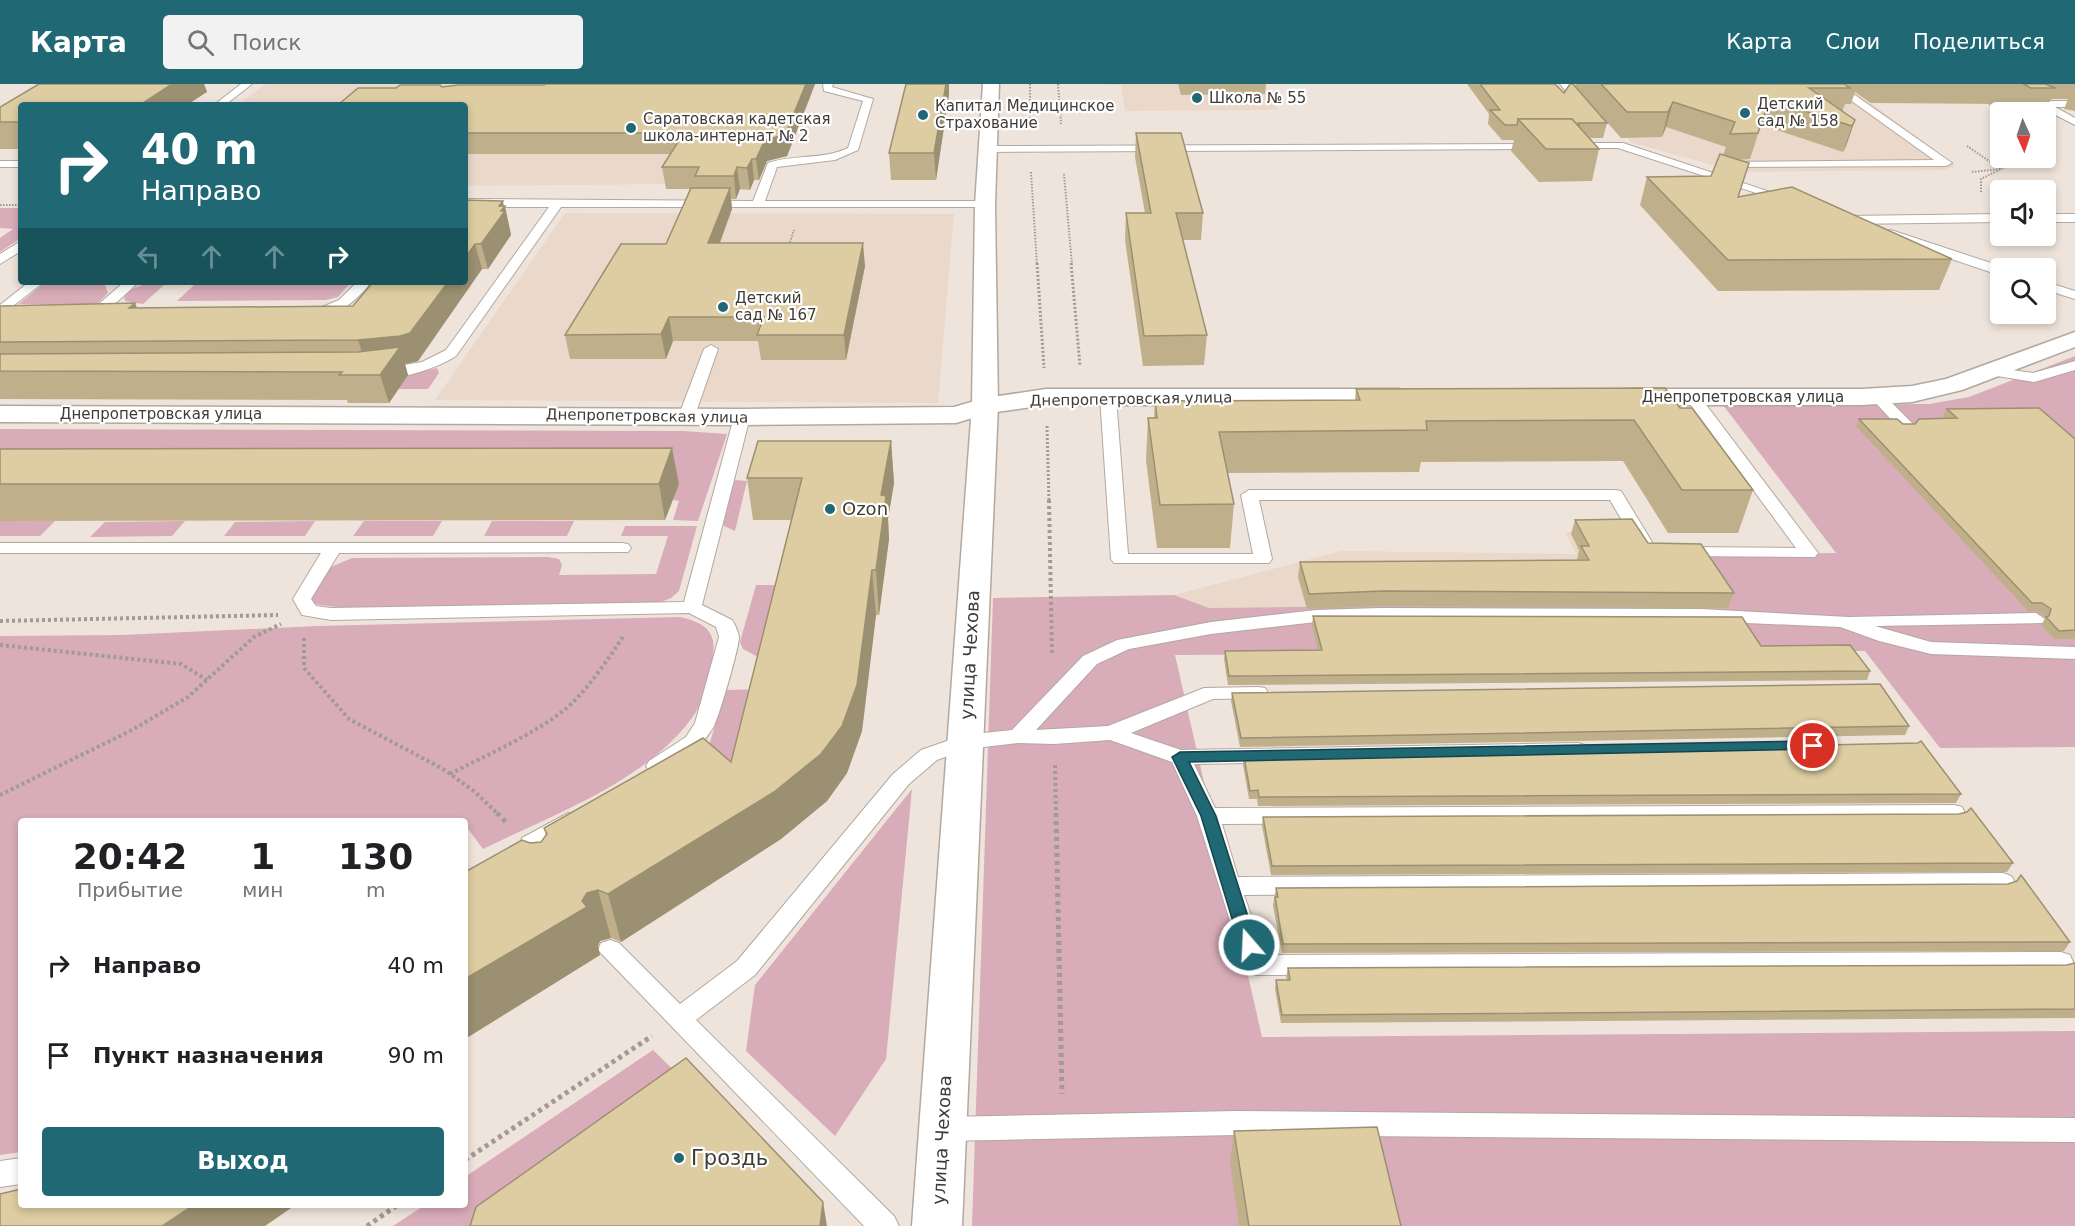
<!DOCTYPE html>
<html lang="ru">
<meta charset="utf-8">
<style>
body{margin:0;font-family:"DejaVu Sans",sans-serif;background:#f2f2f2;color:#202124;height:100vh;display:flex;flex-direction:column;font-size:22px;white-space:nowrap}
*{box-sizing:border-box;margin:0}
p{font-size:20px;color:#757577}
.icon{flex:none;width:33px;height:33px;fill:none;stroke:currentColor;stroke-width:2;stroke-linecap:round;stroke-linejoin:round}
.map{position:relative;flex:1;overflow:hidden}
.sheet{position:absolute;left:18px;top:734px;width:450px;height:390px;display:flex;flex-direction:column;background:#fff;border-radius:6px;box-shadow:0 3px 9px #0003}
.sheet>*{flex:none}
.banner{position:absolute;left:18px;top:18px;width:450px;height:183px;border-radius:6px;box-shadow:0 3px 9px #0003;background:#1f6874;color:#fff;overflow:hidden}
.needle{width:39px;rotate:177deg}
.controls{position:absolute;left:1990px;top:18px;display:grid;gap:12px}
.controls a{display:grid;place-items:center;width:66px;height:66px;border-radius:6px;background:#fff;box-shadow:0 3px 9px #0003;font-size:30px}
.pin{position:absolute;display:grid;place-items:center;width:51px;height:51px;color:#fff;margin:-26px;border:3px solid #fff;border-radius:50%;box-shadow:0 2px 6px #0007}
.me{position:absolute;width:66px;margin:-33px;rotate:341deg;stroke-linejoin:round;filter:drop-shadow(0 0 4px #0008)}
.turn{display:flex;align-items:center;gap:21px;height:126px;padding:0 24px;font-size:27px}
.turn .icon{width:78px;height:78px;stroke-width:2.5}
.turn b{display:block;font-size:42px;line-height:51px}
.lanes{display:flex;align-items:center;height:57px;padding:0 24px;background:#0003;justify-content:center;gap:30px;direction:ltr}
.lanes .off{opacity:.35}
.eta{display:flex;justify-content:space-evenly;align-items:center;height:102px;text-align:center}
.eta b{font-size:36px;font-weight:800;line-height:42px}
.primary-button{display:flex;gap:12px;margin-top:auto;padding:12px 24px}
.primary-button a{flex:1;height:69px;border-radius:6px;background:#1f6874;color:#fff;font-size:24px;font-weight:800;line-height:69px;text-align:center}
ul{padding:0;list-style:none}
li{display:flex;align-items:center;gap:18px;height:90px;padding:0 24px}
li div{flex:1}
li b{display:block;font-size:22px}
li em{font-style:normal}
header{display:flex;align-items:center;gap:36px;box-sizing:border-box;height:84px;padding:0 30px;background:#1f6874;color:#fff}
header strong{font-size:28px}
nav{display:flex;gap:33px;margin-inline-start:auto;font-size:21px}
.search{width:420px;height:54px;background:#f2f2f2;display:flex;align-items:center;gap:15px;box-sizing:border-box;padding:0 21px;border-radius:6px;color:#757577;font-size:22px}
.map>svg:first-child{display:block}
.built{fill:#ead8cb}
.green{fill:#d8acb9}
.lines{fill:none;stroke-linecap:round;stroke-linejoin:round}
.lane-casing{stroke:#b3a8a0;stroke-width:2}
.street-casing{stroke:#b3a8a0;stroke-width:3}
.secondary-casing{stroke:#b3a8a0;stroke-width:3}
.path-far3{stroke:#a29a94;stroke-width:2;stroke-dasharray:1.5 1.5;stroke-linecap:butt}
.path-far2{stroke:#a29a94;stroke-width:3;stroke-dasharray:2 2;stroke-linecap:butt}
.path-far1{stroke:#a29a94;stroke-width:4;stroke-dasharray:3 3;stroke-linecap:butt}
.path{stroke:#a29a94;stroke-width:5;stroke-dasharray:4 4;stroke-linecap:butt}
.lane{fill:#fff;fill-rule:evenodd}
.street{fill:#fff;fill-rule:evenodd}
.secondary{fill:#fff;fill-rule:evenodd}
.wall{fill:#bfb08b}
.shaded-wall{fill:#9b9071}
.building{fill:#decda2;stroke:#9b9071;stroke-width:1.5}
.route{fill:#1f6874;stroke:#14444b;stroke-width:1.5}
.poi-dot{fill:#1f6874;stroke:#fff;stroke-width:2}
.labels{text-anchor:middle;stroke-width:4.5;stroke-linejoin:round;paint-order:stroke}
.far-poi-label{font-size:15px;fill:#3f3b37;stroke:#fff;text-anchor:start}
.far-street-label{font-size:15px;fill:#3f3b37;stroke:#fff}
.poi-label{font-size:18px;fill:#3f3b37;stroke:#fff;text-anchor:start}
.street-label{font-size:18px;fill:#3f3b37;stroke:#fff}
.near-poi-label{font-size:21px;fill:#3f3b37;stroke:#fff;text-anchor:start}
</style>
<header>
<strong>Карта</strong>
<div class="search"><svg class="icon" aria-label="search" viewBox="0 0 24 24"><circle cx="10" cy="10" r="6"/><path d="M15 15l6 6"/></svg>Поиск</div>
<nav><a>Карта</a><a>Слои</a><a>Поделиться</a></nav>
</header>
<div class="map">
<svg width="2075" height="1142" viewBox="0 0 2075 1142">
<rect width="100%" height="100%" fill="#efe4db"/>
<g class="built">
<path d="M266,0H731L751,9L812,10L789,68L746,72L750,106L666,105L668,100L465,102V21H238Z"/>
<path d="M1089,0H1266L1278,26L1125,27L1121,1Z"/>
<path d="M1578,0H1845L1955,81L1946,86L1739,88L1632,59Z"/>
<path d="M565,129L954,130L938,319L435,316Z"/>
<path d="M1627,447L1643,471H1700L1732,518L1209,524L1174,511L1341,467L1576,470L1565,448Z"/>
</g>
<g class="green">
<path d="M0,124H21V154L0,168V154L13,145L0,144Z"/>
<path d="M46,198H104L108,209L96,221L19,220Z"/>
<path d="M150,198H351L338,213L326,216L177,217L194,201H164L143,220L125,217L124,213L132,205Z"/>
<path d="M2075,272V663L1940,664L1865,567L1175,571L1262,953L2075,947V1142H972L993,514L1174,511L1209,524L1731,518L1700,471L1836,469L1723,321L1929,320L1969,313Z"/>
<path d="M437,284L439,289L428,305H334Z"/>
<path d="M0,345L683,347L727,350L698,437L673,436L679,417L673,416L678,400L0,401Z"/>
<path d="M735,396L747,397L735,447L724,442L723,438Z"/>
<path d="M0,437H55L40,452H0Z"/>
<path d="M185,437L172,452L90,453L105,438Z"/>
<path d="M315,437L305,452H224L235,438Z"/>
<path d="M364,437H442L433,452H353Z"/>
<path d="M492,437H574L567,452H484Z"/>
<path d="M625,442H697L679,507L671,514L656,520L345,524L314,520L311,514L331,483L352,474L548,473L559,475L562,481L559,491L656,490L668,452H621Z"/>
<path d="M756,501H792L762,575L743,565L740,558Z"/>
<path d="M680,533C702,538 717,546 713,571C710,589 706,612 696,628C651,696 554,730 483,765L465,741V736H21V1068L0,1071V552L122,551L318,542Z"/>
<path d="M761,605L768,666L665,715L674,689L710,658L726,606Z"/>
<path d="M912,705L886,975L835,1052L746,967L755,901Z"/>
<path d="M653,966L694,1006L506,1142H393L425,1121L465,1120V1093Z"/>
</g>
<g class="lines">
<g class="lane-casing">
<g id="lane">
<path d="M241,0H252L225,21H214Z"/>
<path d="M823,0H833L832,3L873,15L858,66L835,76L777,83L765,117H985L991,121L989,123H561L456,272C442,282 387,303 374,289L381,285L422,278L446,266L549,123H465V115L753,117L768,79C794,70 823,76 848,64L863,17L824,7Z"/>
<path d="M1560,0H1570L1589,21V25H1581Z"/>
<path d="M1828,0H1839L1952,79L1946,82L1718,83V79L1722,78L1934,76Z"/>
<path d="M2042,17H2075V23H2055L2075,34V41L2038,22L2037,20Z"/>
<path d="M1571,59H1623L1794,116L1784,118L1618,64H1567V60Z"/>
<path d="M1542,60V64L1538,65L988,68L983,65L988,62Z"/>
<rect x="0" y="77" width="21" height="6"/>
<path d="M2001,130V138L1848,140L1842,136L1848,132Z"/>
<rect x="2046" y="130" width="29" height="8"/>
<path d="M1890,146L1894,147L2006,184H2001V191L1996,190L1886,153V147Z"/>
<path d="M21,157V167L0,180V170Z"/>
<path d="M29,198H44L0,232V221Z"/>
<path d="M124,198H139L109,225L114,229L112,232H92V226Z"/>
<path d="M357,198H371C361,212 328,245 310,228L339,216Z"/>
<path d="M2046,198L2075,207V215L2046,206Z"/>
<path d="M711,261L718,265L695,331L687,336L682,334L679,331L704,265Z"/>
<path d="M2075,277V286L2034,298L1991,291L1984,287L1991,283L2033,289Z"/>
<path d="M1877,307L1882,309L1912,339L1914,342L1912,345H1900L1872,315L1869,312L1872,309Z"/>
<path d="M1108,308L1116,313L1128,470H1253L1241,411L1249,406H1615L1621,407L1652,458L1649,462H1637L1610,416H1259L1272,475L1269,479H1114L1111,475L1100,313Z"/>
<path d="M1693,308L1698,310L1815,465L1818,469L1815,473L1675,472L1672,468L1675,464L1681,463L1796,464L1685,313Z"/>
<path d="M742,328L750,333L702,521L732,536C735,540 738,548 739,553C739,564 719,633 714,642C704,660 671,693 649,687L646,682L649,677L686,653L695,639L719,553L716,543L689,529L331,536L302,531L293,515L321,469H0V459H622L628,460L631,464L628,468L339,469L311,515L316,522L331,524L684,518L734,333Z"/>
<path d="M1380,524L1701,525L1849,533L2036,529L2045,535L2043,539L1875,542L1931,558L2075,563V575L1931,570L1879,557L1840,543L1701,537L1316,538L1211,550L1129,565L1097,580L1036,646L1108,642L1204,604L1258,603L1265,604L1268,609L1265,614L1213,615L1131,649L1181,666L1578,659L1585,661L1589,666L1585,671L1578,673L1194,680L1215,724L1954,721L1962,723L1965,729L1962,735L1954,737L1222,740L1238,793L2003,789L2011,792L2015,798L2011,804L2003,807L1244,811L1265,871L2061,868L2070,871L2073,878L2070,885L2061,888L1256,891L1247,888L1244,881L1197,732L1172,678L1110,656L1054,660L1018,659L967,665L937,676L909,700L755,891L696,936L894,1132L899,1142H864L598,866L601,859L610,856L619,859L680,920L737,877L893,690L921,666L964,651L1012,646L1083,572L1117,556L1211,538L1316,526Z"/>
<path d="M568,729L576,731L579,737L576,743L541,764V773L547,782L543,788C529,792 524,786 518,774L522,754Z"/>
<path d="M1236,1027L2075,1034V1058L1236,1051L943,1057L933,1054L929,1045L933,1036L943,1033Z"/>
<path d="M21,1074V1100L0,1103V1077Z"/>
</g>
</g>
<g class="street-casing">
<g id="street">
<path d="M2075,248V263L1962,306L1912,318L1862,321H1627L1618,318L1614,313L1618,308L1627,305H1862L1912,302L1946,295Z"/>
<path d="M1046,305H1399L1408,308L1412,313L1408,318L1399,321H1046L989,329L956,339L742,341L0,338V322L742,325L954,323L985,314Z"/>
</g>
</g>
<g class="secondary-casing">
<path id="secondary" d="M983,0H999L995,121L998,322L962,1142H912L972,322L975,121Z"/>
</g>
<g class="path-far3">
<path d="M1030,0V41"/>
<path d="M1058,0L1061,40"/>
<path d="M1986,18L2005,28"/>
<path d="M1967,62L2001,85L1981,95V109"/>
<path d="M1031,88L1037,181"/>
<path d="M1972,88L2001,85L2026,74"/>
<path d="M1064,90L1072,181"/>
<path d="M0,121H21"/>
<path d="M788,164L794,146"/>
</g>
<g class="path-far2">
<path d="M1037,179L1044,284"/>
<path d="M1071,179L1080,282"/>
<path d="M1047,342L1049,418"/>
</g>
<g class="path-far1">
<path d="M1049,416L1052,572"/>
<path d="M0,537L278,531"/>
<path d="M304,554V584L349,635L443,685L475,708L498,730"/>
<path d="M0,561L181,580L207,596"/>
<path d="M1055,681L1056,730"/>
<path d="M450,690C488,670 529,653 563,627C584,611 610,573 624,551"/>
<path d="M0,711L132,646L188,613L254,553L281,540"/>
</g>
<g class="path">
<path d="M497,729L508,740"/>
<path d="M1056,729L1062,1010"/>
<path d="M465,1076L652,952"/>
<path d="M367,1142L399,1120"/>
</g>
<use href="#lane" class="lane"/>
<use href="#street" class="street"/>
<use href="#secondary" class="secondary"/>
</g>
<g class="wall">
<path d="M39,0H204L207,8L21,21V65H0V23Z"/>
<path d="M545,0H815L787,72L767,77L759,96H754L750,106L740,105L736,115H731L732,125L720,159L865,182L846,276H761L758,257H673L666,275H570L565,251L666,160L690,105H666L662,83L670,70H465V21L442,3L544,1Z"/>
<path d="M1178,0H1266L1265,10L1181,11Z"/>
<path d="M1467,0H1555L1564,9L1607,39L1603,54H1590L1599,65L1592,97L1539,98L1511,67L1514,56H1502L1488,40L1489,30Z"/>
<path d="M1576,0H2075V27L2064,25L2068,15H2051L2045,28H2021L2005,20L1871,19L1855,8L1851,20H1845L1842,28L1855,36L1846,62L1843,68L1761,41L1750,75L1737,76L1739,112L1952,175L1939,206L1718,207L1640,121L1647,93L1711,92L1723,71L1726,63L1666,43L1662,53L1621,54L1575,2Z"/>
<path d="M949,10L936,96H891L889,69Z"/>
<path d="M1136,49L1203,129L1201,156H1182L1207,251L1204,281L1143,282L1125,156L1126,129H1145L1135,73Z"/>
<path d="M465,116L504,122L510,146L511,151L488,185H482L418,277L405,280L408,291L389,319H348L347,316L0,315V222L137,224L353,222Z"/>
<path d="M1356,305L1680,324L1753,406L1738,449H1668L1623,377L1421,378L1419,388L1228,389L1234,420L1230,464H1157L1146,376L1148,334H1154L1155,317L1355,316Z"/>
<path d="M1947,325L2075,355V555H2054L2041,541L2046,533L2037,527H2028L1856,342L1859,335L1903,340H1915L1946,334L1943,332Z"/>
<path d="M891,357L894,399L888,435L889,455L879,531H876L862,647L847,689L827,717L781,755L621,858L611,854L600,857L598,862L600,871L465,955V788L530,759L541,758L546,752L544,744L731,678L791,436H753L747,394Z"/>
<path d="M0,365L679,400L665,436L0,437Z"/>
<path d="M1575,436L1648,459L1734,509L1728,524L1380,522L1307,525L1298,493L1300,478L1577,476L1579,466L1571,450Z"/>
<path d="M1313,532L1761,562L1870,587L1867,596L1228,601L1224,575L1225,567L1318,566L1312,541Z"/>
<path d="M1232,609L1909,642L1905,651L1240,663L1231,617Z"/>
<path d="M1244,673L1961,710L1956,719L1258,722L1257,715H1249L1243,681Z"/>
<path d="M1263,733L2013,779L2007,788L1271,791L1262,742Z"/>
<path d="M1276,804L2070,858L2064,867L1282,869L1273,822Z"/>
<path d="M2075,879V934L1281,939L1275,905L1276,896H1287L1286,893L1288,884L2067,881Z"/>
<path d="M1234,1047L1401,1142H1239L1230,1079Z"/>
</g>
<g class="shaded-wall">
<path d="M172,0H204L207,8L187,21H140Z"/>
<path d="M806,0H815L787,72L767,77L759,96L756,75L765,56Z"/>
<path d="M946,0H949V10L936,96L934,69Z"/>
<path d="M1673,18L1666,43L1662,53L1668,28Z"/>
<path d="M1855,36L1846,62L1843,68L1852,42Z"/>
<path d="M752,75L754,96L750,106L747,84Z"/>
<path d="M737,83L740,105L736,115L734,92Z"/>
<path d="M730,104L732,125L711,182L708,159Z"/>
<path d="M503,117L504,123L505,122L511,151L488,185L481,160L499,122Z"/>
<path d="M863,159L865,182L846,276L844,251Z"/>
<path d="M475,160L482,185L418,277L405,280L408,291L389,319L380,291L367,284L358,256L448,198H465V174Z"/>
<path d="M135,219L146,246L129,224Z"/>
<path d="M669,233L673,257L666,275L661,250Z"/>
<path d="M891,357L894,399L888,435L889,455L879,531L876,486L881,411Z"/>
<path d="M672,364L679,400L665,436L659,400Z"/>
<path d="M872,486L876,531L862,647L847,689L827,717L781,755L621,858L608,810L774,708Z"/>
<path d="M598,806L611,854L600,857L598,862L600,871L465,955V895L582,817L587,809Z"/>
<path d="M823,1118L827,1142H820Z"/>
<path d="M195,1120H297L265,1142H162Z"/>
</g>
<g class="building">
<path d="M39,0H172L140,21H21V38H0V23Z"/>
<path d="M545,0H806L785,51L765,56L756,75H752L747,84L737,83L734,92H695L699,83H662L684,49H465V21H338L358,4H396L400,1H440L442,3L458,1H544Z"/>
<path d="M906,0H946L934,69H889Z"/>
<path d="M1480,0H1555L1564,9L1570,0H1573L1607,39H1578L1579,41H1577L1572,35H1518L1517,41H1505L1490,26H1500Z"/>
<path d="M1601,0H1844L1850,4H1809L1855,36L1852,42L1769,16L1758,49L1730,50L1735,38L1673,18L1668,28H1627Z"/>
<path d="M2023,0H2045L2056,4H2031Z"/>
<path d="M1518,35H1572L1599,65H1546Z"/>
<path d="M1136,49H1181L1203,129H1176L1207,251L1144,252L1126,129H1151Z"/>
<path d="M1720,70L1749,79L1738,113L1792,103L1952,175L1728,176L1647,93L1711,92Z"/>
<path d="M691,104H730L708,159H863L844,251H757L764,233H669L661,250L565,251L621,160H666Z"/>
<path d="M465,116L503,117L499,122H505L501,127H505L481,160H475L465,174Z"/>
<path d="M373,198H448L410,249L400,252L358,256L0,258V222L135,219L129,224L353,222Z"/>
<path d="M400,263L380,291H339L342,288L0,287V270L358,268Z"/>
<path d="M1665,304L1680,324H1692L1753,406H1682L1634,336L1426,337L1427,346L1219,348L1234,420L1160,421L1148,334H1157L1155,317L1360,316L1356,305Z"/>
<path d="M2039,324L2075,355V546L2059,547L2046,533L2049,532L2051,525L2042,519H2032L1859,335H1897L1903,340H1915L1919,335L1957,334L1947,325Z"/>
<path d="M758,357H891L881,411L886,412L876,486H872L857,601L842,642L821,670L774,708L608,810L598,806L587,809L582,817L587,823L465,895V788L522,756L530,759L541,758L547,750L544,744L703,654L731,678L802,394H747Z"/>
<path d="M672,364L659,400H0V365Z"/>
<path d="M1632,435L1648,459L1701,460L1734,509L1383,507L1309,510L1300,478L1589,476L1581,462H1589L1575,436Z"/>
<path d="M1313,532L1742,533L1761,562L1850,561L1870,587L1229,592L1225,567L1322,566Z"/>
<path d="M1880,600L1909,642L1241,654L1232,609Z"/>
<path d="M1921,657L1961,710L1259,713L1258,706L1250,707L1244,673L1918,659Z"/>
<path d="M1971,724L2013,779L1272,782L1263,733L1959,730L1967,728Z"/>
<path d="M2021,791L2070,858L1283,860L1275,813H1278L1276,804L2008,800L2017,797Z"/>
<path d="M2075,879V925L1282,931L1276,896H1290L1288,884L2067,881Z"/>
<path d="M686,974L823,1118L820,1142H470L476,1123Z"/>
<path d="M1377,1043L1401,1142H1249L1234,1047Z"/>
<path d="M21,1105V1120H195L162,1142H0V1110Z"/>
</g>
<path class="route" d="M1813,657L1820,662L1818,665L1189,678L1216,732L1257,861L1255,866H1243L1240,861L1201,732L1172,673L1180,668Z"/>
<g class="poi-dot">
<circle cx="1197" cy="14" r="6"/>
<circle cx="1745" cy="29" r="6"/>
<circle cx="923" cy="31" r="6"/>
<circle cx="631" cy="44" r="6"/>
<circle cx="723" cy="223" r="6"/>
<circle cx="830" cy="425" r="6"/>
<circle cx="679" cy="1074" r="6"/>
</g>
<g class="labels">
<g class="far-poi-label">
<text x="1209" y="19">Школа № 55</text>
<text x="1757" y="25">Детский<tspan x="1757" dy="17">сад № 158</tspan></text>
<text x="935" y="27">Капитал Медицинское<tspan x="935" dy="17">Страхование</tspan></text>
<text x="643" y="40">Саратовская кадетская<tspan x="643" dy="17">школа-интернат № 2</tspan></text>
<text x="735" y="219">Детский<tspan x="735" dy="17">сад № 167</tspan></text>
</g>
<g class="far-street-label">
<text x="1743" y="318">Днепропетровская улица</text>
<text transform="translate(1131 315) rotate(-1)" y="5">Днепропетровская улица</text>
<text x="161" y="335">Днепропетровская улица</text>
<text transform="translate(647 332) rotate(1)" y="5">Днепропетровская улица</text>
</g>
<g class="poi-label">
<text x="842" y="431">Ozon</text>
</g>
<g class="street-label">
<text transform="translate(970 571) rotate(-87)" y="6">улица Чехова</text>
<text transform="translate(942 1056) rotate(-87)" y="6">улица Чехова</text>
</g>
<g class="near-poi-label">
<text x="691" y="1081">Гроздь</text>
</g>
</g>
</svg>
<div class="controls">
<a><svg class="needle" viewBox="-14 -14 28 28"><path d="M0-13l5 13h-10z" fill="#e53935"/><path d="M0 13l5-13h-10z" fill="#757577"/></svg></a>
<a><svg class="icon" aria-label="sound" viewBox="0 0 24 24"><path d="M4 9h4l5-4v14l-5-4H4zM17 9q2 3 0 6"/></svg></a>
<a><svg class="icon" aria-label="search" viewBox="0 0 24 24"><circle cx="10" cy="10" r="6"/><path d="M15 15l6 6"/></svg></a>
</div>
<div class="pin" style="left:1813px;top:662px;background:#d93025"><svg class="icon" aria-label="arrive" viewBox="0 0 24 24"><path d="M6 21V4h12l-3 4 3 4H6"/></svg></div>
<svg class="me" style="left:1249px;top:861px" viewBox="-20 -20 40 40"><circle r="17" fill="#1f6874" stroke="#fff" stroke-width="3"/><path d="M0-11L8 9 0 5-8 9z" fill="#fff"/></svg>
<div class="banner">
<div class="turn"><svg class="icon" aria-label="right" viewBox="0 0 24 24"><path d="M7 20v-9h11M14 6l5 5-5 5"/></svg><div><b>40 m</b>Направо</div></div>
<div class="lanes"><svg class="icon off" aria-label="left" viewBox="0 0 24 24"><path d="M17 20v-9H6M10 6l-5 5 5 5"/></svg><svg class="icon off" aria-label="ahead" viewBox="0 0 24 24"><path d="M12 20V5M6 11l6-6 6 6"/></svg><svg class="icon off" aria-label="ahead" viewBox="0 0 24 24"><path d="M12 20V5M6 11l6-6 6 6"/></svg><svg class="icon" aria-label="right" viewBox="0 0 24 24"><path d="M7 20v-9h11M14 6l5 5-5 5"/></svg></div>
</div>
<section class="sheet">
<div class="eta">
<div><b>20:42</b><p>Прибытие</p></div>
<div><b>1</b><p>мин</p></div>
<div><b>130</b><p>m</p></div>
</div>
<ul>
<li><svg class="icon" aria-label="right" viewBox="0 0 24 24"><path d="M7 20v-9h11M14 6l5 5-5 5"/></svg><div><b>Направо</b></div><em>40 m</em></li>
<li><svg class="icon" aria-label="arrive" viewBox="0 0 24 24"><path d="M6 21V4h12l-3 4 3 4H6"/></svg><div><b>Пункт назначения</b></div><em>90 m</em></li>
</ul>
<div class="primary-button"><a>Выход</a></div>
</section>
</div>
